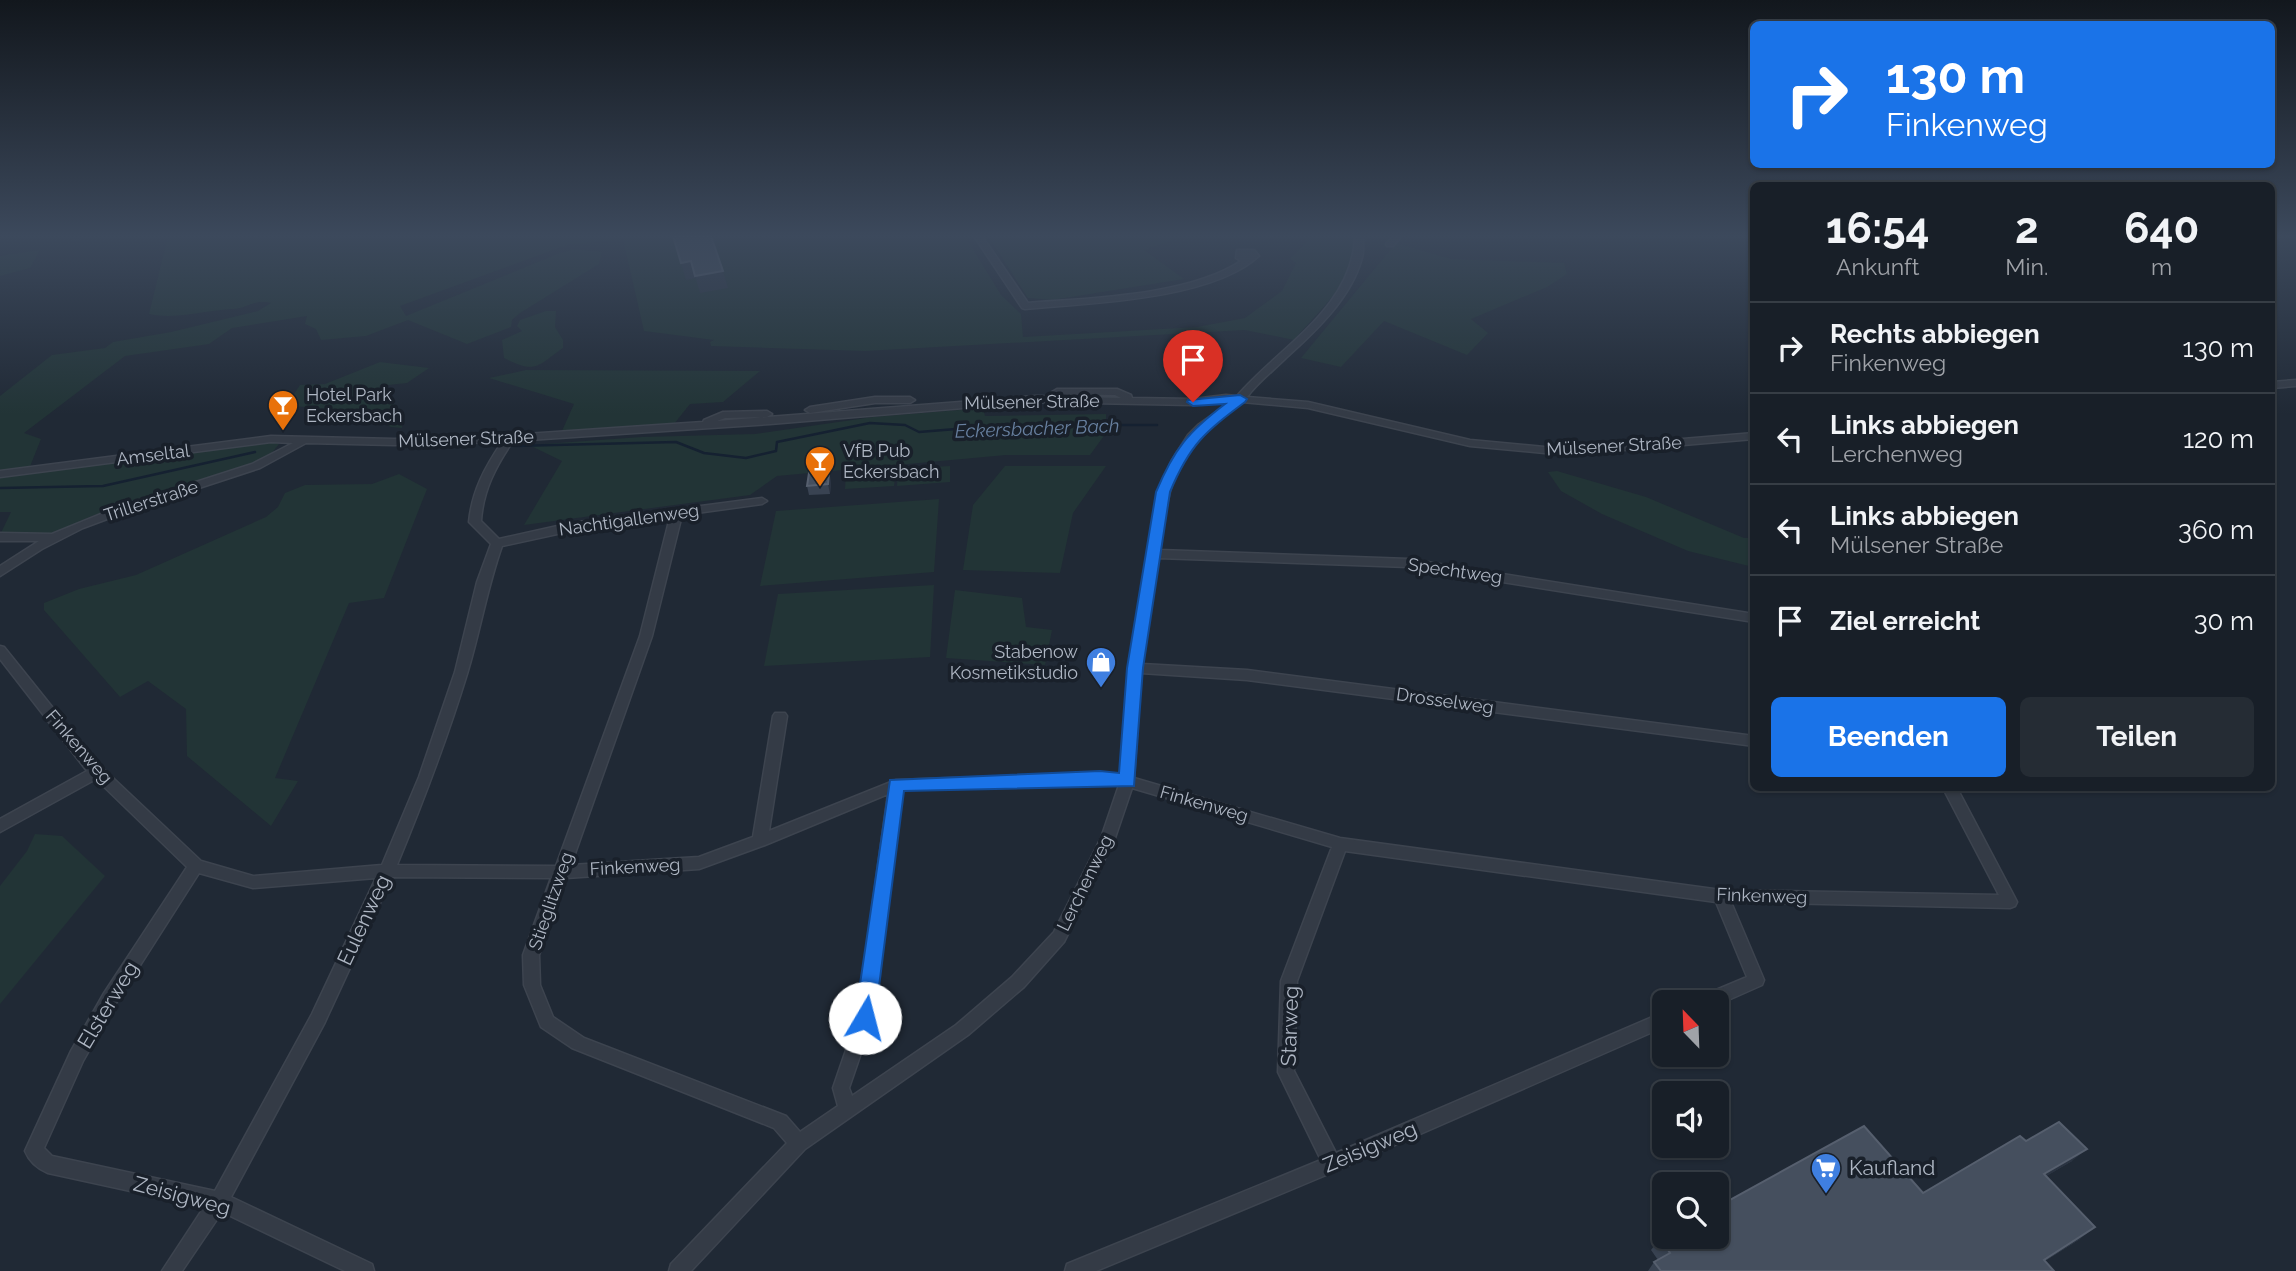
<!DOCTYPE html>
<html lang="de">
<meta charset="utf-8">
<style>
body{margin:0;font-family:Raleway,sans-serif;background:#252c34;color:#f1f3f6;height:100vh;display:flex;flex-direction:column;font-size:26px;white-space:nowrap}
*{box-sizing:border-box;margin:0}
p{font-size:23px;color:#9fa2a8}
.icon{flex:none;width:38px;height:38px;fill:none;stroke:currentColor;stroke-width:2;stroke-linecap:round;stroke-linejoin:round}
.map{position:relative;flex:1;overflow:hidden}
.details{position:absolute;left:1750px;top:182px;width:525px;height:609px;display:flex;flex-direction:column;background:#181f28;border-radius:10px;box-shadow:0 2px 5px #0004,0 0 0 2px #363d45}
.details>*{flex:none}
.banner{position:absolute;left:1750px;top:21px;width:525px;height:147px;border-radius:10px;box-shadow:0 2px 5px #0004,0 0 0 2px #363d45;background:#1a73e8;color:#fff;overflow:hidden}
.needle{width:46px;rotate:337deg}
.tools{position:absolute;left:1652px;top:990px;display:grid;gap:14px}
.tools a{display:grid;place-items:center;width:77px;height:77px;border-radius:10px;background:#181f28;box-shadow:0 2px 5px #0004,0 0 0 2px #363d45;font-size:35px}
.pin{position:absolute;display:grid;place-items:center;width:60px;height:60px;color:#fff;margin:-72px -30px;border-radius:50% 50% 50% 0;rotate:-45deg;box-shadow:0 0 7px #0007}
.pin .icon{rotate:45deg}
.me{position:absolute;width:77px;margin:-38px;rotate:8deg;stroke-linejoin:round;filter:drop-shadow(0 0 5px #0008)}
.turn{display:flex;align-items:center;gap:24px;height:147px;padding:0 21px;font-size:32px}
.turn .icon{width:91px;height:91px;stroke-width:2.5}
.turn b{display:block;font-size:49px;line-height:60px}
.eta{display:flex;justify-content:space-evenly;align-items:center;height:119px;text-align:center}
.eta b{font-size:42px;font-weight:700;line-height:49px}
.action{display:flex;gap:14px;margin-top:auto;padding:14px 21px}
.action a{flex:1;height:80px;border-radius:10px;background:#1a73e8;color:#fff;font-size:28px;font-weight:700;line-height:80px;text-align:center}
.action a+a{background:#252c34;color:#f1f3f6}
ul{padding:0;list-style:none}
li{display:flex;align-items:center;gap:21px;height:91px;padding:0 21px;border-top:2px solid #363d45}
li div{flex:1}
li b{display:block;font-size:26px}
li em{font-style:normal}
.map>svg:first-child{display:block}
.green{fill:#223436}
.lines{fill:none;stroke-linecap:round;stroke-linejoin:round}
.stream{stroke:#152131;stroke-width:2.5}
.minor-casing{stroke:#3d444f;stroke-width:3}
.minor{fill:#343b46;fill-rule:evenodd}
.wall{fill:#394352}
.shaded-wall{fill:#2a3341}
.building{fill:#454f5e;stroke:#565f6e;stroke-width:2}
.route{fill:#1a73e8;stroke:#114b97;stroke-width:2}
.labels{text-anchor:middle;stroke-width:7;stroke-linejoin:round;paint-order:stroke}
.poi-label{font-size:18px;fill:#aeb6c3;stroke:#19202a;text-anchor:start}
.street-label{font-size:18px;fill:#aeb6c3;stroke:#19202a}
.water-label{font-size:19px;font-style:italic;fill:#6880a0;stroke:#19202a}
.near-street-label{font-size:21px;fill:#aeb6c3;stroke:#19202a}
.near-poi-label{font-size:21px;fill:#aeb6c3;stroke:#19202a;text-anchor:start}
</style>
<div class="map">
<svg width="2296" height="1271" viewBox="0 0 2296 1271">
<rect width="100%" height="100%" fill="#202935"/>
<g class="green">
<path d="M168,236H965L1001,295L1021,314L1023,337L1197,327L1245,318L1282,291L1296,263L1290,259L1312,236H1354C1361,276 1317,312 1294,340L1245,330L865,351L711,346L710,342L714,340L644,331L623,239L567,245L400,306L406,316L560,253L575,249L602,252L599,264L520,313L512,320L511,327L467,344L408,320L366,336L321,340L316,329L305,324L307,316L232,328L209,344L125,356L24,433L41,439L27,474L269,442L279,444L271,454L239,470L92,516L51,534L0,535L11,512H0V396L52,355L105,348L113,342L171,332L258,311L271,303C253,299 249,308 233,309C206,310 175,320 149,314Z"/>
<path d="M988,236H1170L1173,240L1144,250L1184,279L1052,300L1028,298Z"/>
<path d="M1396,243L1451,259L1564,263L1567,274L1547,287L1471,319L1488,333L1467,355L1384,321L1341,367L1301,358Z"/>
<path d="M40,250L30,268L0,276V256Z"/>
<path d="M546,311H556L555,327L563,340V348C538,365 537,375 504,358L502,340L522,331L517,326L520,320Z"/>
<path d="M380,362L429,368L407,383L379,386L402,414V428L391,427L363,412L293,406L292,397L300,385L325,384Z"/>
<path d="M526,370L760,371L723,402L690,404L674,424L562,431L574,404L489,378Z"/>
<path d="M983,408L985,416L1106,414V433L1090,455H1006L777,476L750,495L524,525L562,461L529,445L642,437L755,434L873,417Z"/>
<path d="M950,466V482L897,486L898,469Z"/>
<path d="M1005,466H1106L1073,513L1060,573L963,570L973,505Z"/>
<path d="M896,470L894,486L845,489L846,472Z"/>
<path d="M1557,471L1646,497L1744,538H1753V567L1688,551L1602,514L1561,491L1548,472Z"/>
<path d="M399,474L427,489L384,598L349,603L275,778L298,781L271,826L187,756L186,709L148,681L120,697L44,610V603L79,589L136,575L266,517L278,507L285,493L305,485L372,484Z"/>
<path d="M939,499L934,572L760,586L776,511Z"/>
<path d="M934,585L930,657L764,666L778,594Z"/>
<path d="M955,590L1022,598L1026,627L1052,630L1045,665L946,658Z"/>
<path d="M35,834L62,836L105,876L0,1004V886L27,851Z"/>
</g>
<g class="lines">
<g class="stream">
<path d="M514,446L676,442L704,453L746,458L776,451L777,442L870,423L905,425L919,432L1006,425H1157"/>
<path d="M0,488L103,486L255,452"/>
</g>
<g class="minor-casing">
<g id="minor">
<path d="M974,236H982L1028,303C1090,298 1188,296 1241,261L1236,258L1237,250H1254L1259,256C1211,300 1090,303 1025,309L1022,308Z"/>
<path d="M1355,236H1363C1363,244 1364,251 1362,258C1351,298 1316,331 1286,358C1273,371 1258,382 1247,397L1308,402L1470,440L1565,449L1754,433V439L1565,455L1470,446L1308,408L1242,402C1230,414 1214,420 1202,432C1170,463 1166,509 1159,550L1408,559L1754,614V622L1408,567L1158,558L1142,664L1247,670L1754,736V746L1247,680L1141,673L1134,778L1340,838L1721,890L1999,895L1943,788H1957L2015,898L2017,902L2015,906L2010,908L1731,902L1764,980L1762,985L1717,1005V1003H1695L1697,998L1747,977L1716,902L1345,851L1297,981L1294,1071L1336,1153L1664,1012V1027L1338,1170L1096,1271H1065L1067,1264L1321,1160L1278,1072L1281,981L1332,847L1132,788L1115,838L1064,942L1024,987L968,1035L805,1149L691,1271H669L671,1264L787,1143L774,1128L572,1048L541,1027L524,985L523,955L551,878L392,877L324,1024L231,1197L372,1264L374,1271H345L222,1212L182,1271H162L204,1207L48,1173C38,1169 29,1161 25,1151L71,1051L104,993L187,867L96,779L0,832V819L87,771L0,659V646L4,647L97,763L201,861L253,876L382,865L419,777L455,672L477,582L491,544L469,522C472,491 485,467 502,442L394,445L306,443L260,468L126,512L83,528L42,549L0,576V566L39,541H0V533L52,534L118,507L252,464L293,443L271,442L0,477V471L271,436L394,439L482,437L703,422L704,420L723,412L767,411L772,414L767,417L725,418L717,421L1036,396L1121,398L1115,395L1054,394L1052,392L1057,389H1117L1131,395L1132,398L1193,399L1226,395L1237,396C1279,347 1353,308 1355,236ZM1226,401H1232L1198,425L1188,435L1172,460L1158,492L1129,668L1121,775L1100,773L896,780L769,831L787,716L785,713H775L773,716L753,837L699,857L571,865L652,636L682,515L762,504L767,501L762,498L571,523L499,539L481,521C483,490 496,466 513,441L770,424L1036,402L1193,405ZM670,517L640,636L556,866L397,865C423,802 447,739 467,674C480,632 487,588 502,546L571,531ZM1100,783L1119,785L1101,838L1054,932L1012,977L956,1025L852,1096L849,1088L873,1018L902,790ZM888,794L857,1018L833,1088L838,1106L800,1132L786,1116L584,1038L553,1017L540,985L539,955L566,878L699,869L765,845ZM199,873L253,888L376,878L312,1014L215,1191L52,1156L44,1148L83,1061L116,1003Z"/>
<path d="M1393,236H1402L1393,246H1387L1386,244Z"/>
<path d="M2296,380V386L2272,388V382Z"/>
<path d="M875,397H910L915,400L910,403H875L810,413L805,410L810,407Z"/>
</g>
</g>
<use href="#minor" class="minor"/>
</g>
<g class="wall">
<path d="M831,481L830,494L809,495L807,486Z"/>
<path d="M2026,1141L2072,1161L2046,1176L2080,1239L2045,1261L2054,1271H1648L1654,1262L1658,1260L1651,1250L1660,1238L1923,1193Z"/>
</g>
<g class="shaded-wall">
<path d="M71,236H97L74,241Z"/>
<path d="M691,261L696,278L686,280L681,263Z"/>
<path d="M723,271L728,288L700,293L695,276Z"/>
<path d="M829,472L831,481L830,494L828,484Z"/>
<path d="M2087,1149L2072,1161L2030,1186L2044,1174Z"/>
<path d="M2095,1227L2080,1239L2029,1271L2044,1260Z"/>
</g>
<g class="building">
<path d="M673,236H711L723,271L695,276L691,261L681,263Z"/>
<path d="M829,472L828,484L807,486L809,473Z"/>
<path d="M2059,1122L2087,1149L2044,1174L2095,1227L2044,1260L2054,1271H1661L1654,1262L1670,1253L1660,1238L1664,1236V1237H1717V1207L1864,1126L1923,1193L2020,1136L2026,1141Z"/>
</g>
<linearGradient id="sky" x2="0" y2="1"><stop stop-color="#12171d"/><stop offset="0.57" stop-color="#3c495c"/><stop offset="1" stop-color="#3c495c" stop-opacity="0"/></linearGradient>
<rect width="2296" height="414" fill="url(#sky)"/>
<path class="route" d="M1240,395L1247,399L1245,402C1205,432 1190,444 1170,492L1143,668L1134,786L904,791L875,1018L872,1025L865,1028L858,1025L855,1018L890,780L1100,771L1119,773L1127,668L1156,492C1174,449 1188,432 1225,404L1193,406L1187,402L1188,400Z"/>
<defs>
<g id="bar-pin" transform="scale(1.575)"><path d="M0 17L-7.5 6A9.5 9.5 0 1 1 7.5 6Z" fill="#e8710a" stroke="#19202a"/><path d="M-6-5H6L.8 .8V4.5H3.5V6h-7V4.5H-.8V.8Z" fill="#fff"/></g>
<g id="shop-pin" transform="scale(1.575)"><path d="M0 17L-7.5 6A9.5 9.5 0 1 1 7.5 6Z" fill="#3f7fe0" stroke="#19202a"/><path d="M-5-2.5h2.3a2.7 3.5 0 0 1 5.4 0H5L5.5 6h-11ZM-1.5-2.5h3a1.5 2.3 0 0 0-3 0Z" fill="#fff"/></g>
<g id="supermarket-pin" transform="scale(1.575)"><path d="M0 17L-7.5 6A9.5 9.5 0 1 1 7.5 6Z" fill="#3f7fe0" stroke="#19202a"/><path d="M-6-5.5h2.5l.6 2H6L4.5 2H-2.5L-4.4-4H-6ZM-1.5 3.2a1.3 1.3 0 1 0 .1 0ZM3 3.2a1.3 1.3 0 1 0 .1 0Z" fill="#fff"/></g>
</defs>
<g fill-rule="evenodd">
<use href="#bar-pin" x="283" y="405"/>
<use href="#bar-pin" x="820" y="461"/>
<use href="#shop-pin" x="1101" y="662"/>
<use href="#supermarket-pin" x="1826" y="1168"/>
</g>
<g class="labels">
<g class="poi-label">
<text x="306" y="401">Hotel Park<tspan x="306" dy="21">Eckersbach</tspan></text>
<text x="843" y="457">VfB Pub<tspan x="843" dy="21">Eckersbach</tspan></text>
<text x="1078" y="658" text-anchor="end">Stabenow<tspan x="1078" dy="21">Kosmetikstudio</tspan></text>
</g>
<g class="street-label">
<text transform="translate(1032 402) rotate(-1)" y="6">Mülsener Straße</text>
<text transform="translate(466 439) rotate(-2)" y="6">Mülsener Straße</text>
<text transform="translate(1614 446) rotate(-3)" y="6">Mülsener Straße</text>
<text transform="translate(153 455) rotate(-7)" y="6">Amseltal</text>
<text transform="translate(151 501) rotate(-18)" y="6">Trillerstraße</text>
<text transform="translate(629 520) rotate(-8)" y="6">Nachtigallenweg</text>
<text transform="translate(1455 571) rotate(8)" y="6">Spechtweg</text>
<text transform="translate(1445 701) rotate(8)" y="6">Drosselweg</text>
<text transform="translate(79 747) rotate(49)" y="6">Finkenweg</text>
<text transform="translate(1204 804) rotate(16)" y="6">Finkenweg</text>
<text transform="translate(635 867) rotate(-3)" y="6">Finkenweg</text>
<text transform="translate(1085 883) rotate(-64)" y="6">Lerchenweg</text>
<text transform="translate(1762 896) rotate(2)" y="6">Finkenweg</text>
<text transform="translate(551 901) rotate(-71)" y="6">Stieglitzweg</text>
</g>
<g class="water-label">
<text transform="translate(1037 428) rotate(-2)" y="7">Eckersbacher Bach</text>
</g>
<g class="near-street-label">
<text transform="translate(364 920) rotate(-65)" y="7">Eulenweg</text>
<text transform="translate(108 1005) rotate(-59)" y="7">Elsterweg</text>
<text transform="translate(1290 1026) rotate(-88)" y="7">Starweg</text>
<text transform="translate(1370 1147) rotate(-23)" y="7">Zeisigweg</text>
<text transform="translate(182 1196) rotate(15)" y="7">Zeisigweg</text>
</g>
<g class="near-poi-label">
<text x="1849" y="1175">Kaufland</text>
</g>
</g>
</svg>
<div class="tools">
<a><svg class="needle" viewBox="-14 -14 28 28"><path d="M0-13l5 13h-10z" fill="#e53935"/><path d="M0 13l5-13h-10z" fill="#9fa2a8"/></svg></a>
<a><svg class="icon" aria-label="sound" viewBox="0 0 24 24"><path d="M4 9h4l5-4v14l-5-4H4zM17 9q2 3 0 6"/></svg></a>
<a><svg class="icon" aria-label="search" viewBox="0 0 24 24"><circle cx="10" cy="10" r="6"/><path d="M15 15l6 6"/></svg></a>
</div>
<div class="pin" style="left:1193px;top:402px;background:#d93025"><svg class="icon" aria-label="arrive" viewBox="0 0 24 24"><path d="M6 21V4h12l-3 4 3 4H6"/></svg></div>
<svg class="me" style="left:865px;top:1018px" viewBox="-20 -20 40 40"><circle r="19" fill="#fff"/><path d="M0-13L10 11 0 6-10 11z" fill="#1a73e8"/></svg>
<div class="banner">
<div class="turn"><svg class="icon" aria-label="right" viewBox="0 0 24 24"><path d="M7 20v-9h11M14 6l5 5-5 5"/></svg><div><b>130 m</b>Finkenweg</div></div>
</div>
<section class="details">
<div class="eta">
<div><b>16:54</b><p>Ankunft</p></div>
<div><b>2</b><p>Min.</p></div>
<div><b>640</b><p>m</p></div>
</div>
<ul>
<li><svg class="icon" aria-label="right" viewBox="0 0 24 24"><path d="M7 20v-9h11M14 6l5 5-5 5"/></svg><div><b>Rechts abbiegen</b><p>Finkenweg</p></div><em>130 m</em></li>
<li><svg class="icon" aria-label="left" viewBox="0 0 24 24"><path d="M17 20v-9H6M10 6l-5 5 5 5"/></svg><div><b>Links abbiegen</b><p>Lerchenweg</p></div><em>120 m</em></li>
<li><svg class="icon" aria-label="left" viewBox="0 0 24 24"><path d="M17 20v-9H6M10 6l-5 5 5 5"/></svg><div><b>Links abbiegen</b><p>Mülsener Straße</p></div><em>360 m</em></li>
<li><svg class="icon" aria-label="arrive" viewBox="0 0 24 24"><path d="M6 21V4h12l-3 4 3 4H6"/></svg><div><b>Ziel erreicht</b></div><em>30 m</em></li>
</ul>
<div class="action"><a>Beenden</a><a>Teilen</a></div>
</section>
</div>
